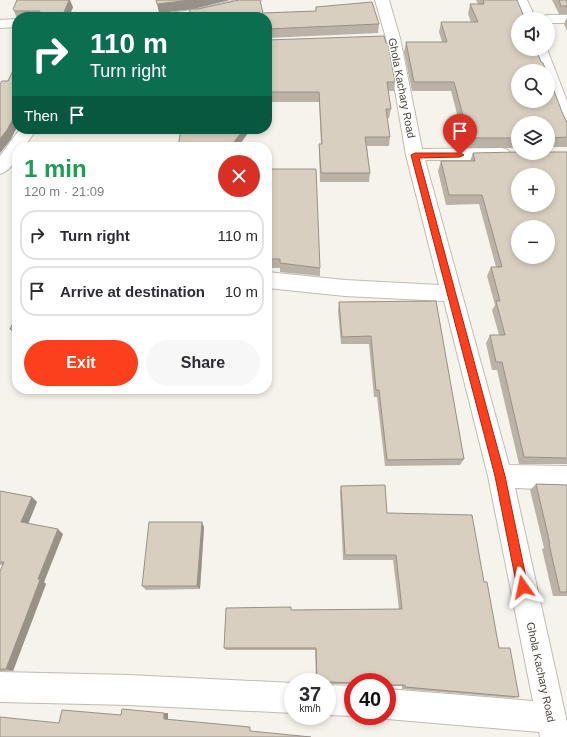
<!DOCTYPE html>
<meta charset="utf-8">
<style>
body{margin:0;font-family:Arial,sans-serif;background:#f7f7f7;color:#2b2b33;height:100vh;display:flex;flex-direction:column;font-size:15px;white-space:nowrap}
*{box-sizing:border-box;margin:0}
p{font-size:13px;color:#7c7c81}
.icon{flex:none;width:22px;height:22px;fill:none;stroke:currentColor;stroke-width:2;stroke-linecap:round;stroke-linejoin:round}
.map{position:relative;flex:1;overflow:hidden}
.panel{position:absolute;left:12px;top:142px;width:260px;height:252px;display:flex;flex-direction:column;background:#fff;border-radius:16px;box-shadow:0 2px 6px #0003}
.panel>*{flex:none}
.banner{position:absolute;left:12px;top:12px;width:260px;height:122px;border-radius:16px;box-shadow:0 2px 6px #0003;background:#0b6e4f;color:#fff;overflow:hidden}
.tools{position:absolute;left:511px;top:12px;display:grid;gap:8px}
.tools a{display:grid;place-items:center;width:44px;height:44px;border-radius:50%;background:#fff;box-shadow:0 2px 6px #0003;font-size:20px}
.speed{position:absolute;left:284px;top:673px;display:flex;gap:8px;font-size:20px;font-weight:700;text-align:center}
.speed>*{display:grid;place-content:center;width:52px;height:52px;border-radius:50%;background:#fff;box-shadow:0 2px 6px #0003;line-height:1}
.speed small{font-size:10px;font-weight:400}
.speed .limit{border:6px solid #d22;background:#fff;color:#111}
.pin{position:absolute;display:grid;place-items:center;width:34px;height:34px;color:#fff;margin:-41px -17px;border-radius:50% 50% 50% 0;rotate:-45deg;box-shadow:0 0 4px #0007}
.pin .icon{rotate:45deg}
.me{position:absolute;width:44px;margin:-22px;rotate:348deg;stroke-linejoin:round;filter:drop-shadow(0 0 3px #0008)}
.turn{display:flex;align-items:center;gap:14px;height:84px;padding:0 12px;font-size:18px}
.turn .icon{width:52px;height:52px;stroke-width:2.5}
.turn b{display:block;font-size:28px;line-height:34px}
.then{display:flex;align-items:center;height:38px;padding:0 12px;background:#0003;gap:8px;font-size:15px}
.round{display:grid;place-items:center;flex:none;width:42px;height:42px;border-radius:21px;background:#f7f7f7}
.head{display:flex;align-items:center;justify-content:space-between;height:68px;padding:0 12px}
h1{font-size:24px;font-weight:600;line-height:30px;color:#1e9e55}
.cta{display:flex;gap:8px;margin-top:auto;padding:8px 12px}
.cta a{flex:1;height:46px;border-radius:24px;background:#fc3f1d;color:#fff;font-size:16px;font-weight:600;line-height:46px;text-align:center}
.cta a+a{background:#f7f7f7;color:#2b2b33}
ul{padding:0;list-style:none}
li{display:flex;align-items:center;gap:12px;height:50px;margin:0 8px 6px;padding:0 4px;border:2px solid #e1e1e2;border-radius:16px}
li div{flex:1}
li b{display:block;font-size:15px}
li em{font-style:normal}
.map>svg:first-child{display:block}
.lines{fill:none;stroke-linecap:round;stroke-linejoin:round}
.minor-casing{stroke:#c2bbae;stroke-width:2}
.minor{fill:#fff;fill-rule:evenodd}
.wall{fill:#bab2a6}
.shaded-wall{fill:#979187}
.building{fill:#d8cfc1;stroke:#979187;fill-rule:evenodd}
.route{fill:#fc3f1d;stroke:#a42913}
.labels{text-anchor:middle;stroke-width:3;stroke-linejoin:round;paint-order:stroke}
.street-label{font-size:11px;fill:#4b4439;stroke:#fff}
</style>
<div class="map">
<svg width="567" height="737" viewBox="0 0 567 737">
<rect width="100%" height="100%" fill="#f6f3ec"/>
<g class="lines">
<g class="minor-casing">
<g id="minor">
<path d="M237,0H261L259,3L199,17H157L159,14L194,10Z"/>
<path d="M375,0H389L400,38L422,149L502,148L508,150L511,154L508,158L502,160H425L509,465L567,466V490L515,488L567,722V737H540L539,732L387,719L380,716H387V689L533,701L488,476L444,301L345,296L267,288V272L345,280L439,285L406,155L386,38Z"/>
<path d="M513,0H527L536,19H522Z"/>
<path d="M548,15H567V23H548V19H541L543,16Z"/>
<path d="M17,19V27L0,28V20Z"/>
<path d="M533,49H547L567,101V126L561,125L559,121L548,92V71H539Z"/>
<path d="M20,129H37L24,147H17C17,159 12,170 0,174V156Z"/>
<path d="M0,672L129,675L293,683V713L129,705L0,702Z"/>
<path d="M327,685L353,686V716L327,715Z"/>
</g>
</g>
<use href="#minor" class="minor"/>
</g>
<g class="wall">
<path d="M476,0H517L518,19L567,123V147H548V148V123H518V148H466L451,91H412L404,52L406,42H442L439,32L441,22H471L468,14L470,4H478Z"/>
<path d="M552,0H567V14H559Z"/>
<path d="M73,7L69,17H17V18L13,9Z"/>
<path d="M316,7L379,24L378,33L267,38V17L263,13L315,11Z"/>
<path d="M567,17V31L564,24Z"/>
<path d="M267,40L395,82L394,91H388L391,109L389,118H387L390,137L389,146H367L370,173L369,182H320L319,153V144H321L319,102H270Z"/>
<path d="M17,62V127L11,139L0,153V84L8,81Z"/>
<path d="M567,152V464H519L497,370H492L486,343L490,335H499L492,310L495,305L487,276L491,267H496L479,204L446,205L438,171L441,161H470L473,153Z"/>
<path d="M267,169L320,268V276L280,272V268H267Z"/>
<path d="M436,301L464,459L460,465L385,466L377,397H374L369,344H341L338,311L339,302Z"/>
<path d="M17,315V337H16L10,329Z"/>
<path d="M536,484L567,485V596H553L542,549L544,548L530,490Z"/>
<path d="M341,486L387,513L484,582L499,648L519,697L513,698L402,689V686H387V682H353V684H327V682H316L315,650H226L224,648L291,610L399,609L393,560H343L340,491Z"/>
<path d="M0,491L32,497L37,502L28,523L63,534L44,582L46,584L13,671H0V571L3,565H0Z"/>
<path d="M204,527L200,589L146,590L142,586Z"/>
</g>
<g class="shaded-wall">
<path d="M69,0H70L73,7L69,17H62Z"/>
<path d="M190,0H230L194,9L159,13L157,4Z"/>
<path d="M270,92V102L267,106V97Z"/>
<path d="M14,117L17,124V127L11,139L0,153V139Z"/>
<path d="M244,129H251L238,147H230Z"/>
<path d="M32,497L37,502L27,527L21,522Z"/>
<path d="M202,522L204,527L200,589L197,586Z"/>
<path d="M58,529L63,534L44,582L46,584L13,671L6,669L38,579Z"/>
<rect x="164" y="713" width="4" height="6"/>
</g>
<g class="building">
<path d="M17,0H69L62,17H37L40,11H15L13,9Z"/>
<path d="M156,0H190L157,4Z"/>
<path d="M239,0H260L263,13L316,11V7L372,2L379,24L267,29V17H189L190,9H198Z"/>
<path d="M483,0H517L525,19H518V49H536L541,62L543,63L546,71H518V101H548V75L562,112L567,123V137L552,138L551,142H548V123H518V138H469L454,82H414L406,42H447L441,22H478L470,4H484Z"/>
<path d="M559,0H567V6H561Z"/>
<path d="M384,36L386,43H388L395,82H387L391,109H386L390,137H365L370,173H321L319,144H322L319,92H270L267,97V40Z"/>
<path d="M17,62V117H14L7,130L0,139V84L2,81H8Z"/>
<path d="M181,129H244L230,147H178Z"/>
<path d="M518,152V153H548V152H567V458L524,457L502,362H496L490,335H505L496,301H500L491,267H502L482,195H449L441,161H475L473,153ZM518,175H548V205H518ZM518,227H548V257H518Z"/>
<path d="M267,169H316L320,268L280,263V259H267Z"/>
<path d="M436,301L464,459L387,460L379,390H376L371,336L342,337L339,302Z"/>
<path d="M17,315V330L10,329Z"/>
<path d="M536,484L567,485V592H560L549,544H550Z"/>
<path d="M385,485L387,513L472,515L484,582H487L499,648H510L519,697L405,687V685H387V682H353V683L328,682L327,684V682H317L316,648H224L226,608L291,607V610L402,609L396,555H345L341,486Z"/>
<path d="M0,491L32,497L21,522L58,529L38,579L40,580L6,669H0V571L4,562H0Z"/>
<path d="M149,522H202L197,586H142Z"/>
<path d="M122,709L164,713V719L250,727V731L311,737H0V717L59,723L62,710L121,715Z"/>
</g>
<path class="route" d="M415,153H460L464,155L460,157L419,158L505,476L528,587L527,591L523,592L519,591L517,587L495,476L411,155Z"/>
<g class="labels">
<g class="street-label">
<text transform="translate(402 88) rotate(79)" y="4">Ghola Kachary Road</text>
<text transform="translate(541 672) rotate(78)" y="4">Ghola Kachary Road</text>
</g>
</g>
</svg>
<div class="tools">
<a><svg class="icon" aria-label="sound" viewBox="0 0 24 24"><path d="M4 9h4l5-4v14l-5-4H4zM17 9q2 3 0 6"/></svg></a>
<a><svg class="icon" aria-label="search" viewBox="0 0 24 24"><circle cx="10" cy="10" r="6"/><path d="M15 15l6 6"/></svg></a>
<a><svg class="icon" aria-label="layers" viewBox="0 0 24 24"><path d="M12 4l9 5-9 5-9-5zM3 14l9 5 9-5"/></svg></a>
<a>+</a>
<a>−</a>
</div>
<div class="speed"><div>37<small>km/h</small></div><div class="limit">40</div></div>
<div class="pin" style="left:460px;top:155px;background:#d93025"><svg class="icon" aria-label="arrive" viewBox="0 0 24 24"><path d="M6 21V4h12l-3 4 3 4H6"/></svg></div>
<svg class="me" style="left:523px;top:587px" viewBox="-20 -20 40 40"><path d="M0-17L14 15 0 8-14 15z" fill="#fc3f1d" stroke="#fff" stroke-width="4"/></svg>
<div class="banner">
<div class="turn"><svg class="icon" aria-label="right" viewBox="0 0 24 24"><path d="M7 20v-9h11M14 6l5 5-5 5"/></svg><div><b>110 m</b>Turn right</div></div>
<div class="then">Then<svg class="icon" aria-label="arrive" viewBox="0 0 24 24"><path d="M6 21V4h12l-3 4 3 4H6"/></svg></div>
</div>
<section class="panel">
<div class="head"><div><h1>1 min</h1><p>120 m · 21:09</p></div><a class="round" style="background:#d93025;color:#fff"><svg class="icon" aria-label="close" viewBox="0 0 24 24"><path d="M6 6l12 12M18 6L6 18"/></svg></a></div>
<ul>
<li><svg class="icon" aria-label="right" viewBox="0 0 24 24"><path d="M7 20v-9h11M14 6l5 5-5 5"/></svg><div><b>Turn right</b></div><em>110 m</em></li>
<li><svg class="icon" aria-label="arrive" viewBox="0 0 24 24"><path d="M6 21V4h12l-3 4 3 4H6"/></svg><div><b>Arrive at destination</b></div><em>10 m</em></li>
</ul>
<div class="cta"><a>Exit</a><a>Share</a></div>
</section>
</div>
